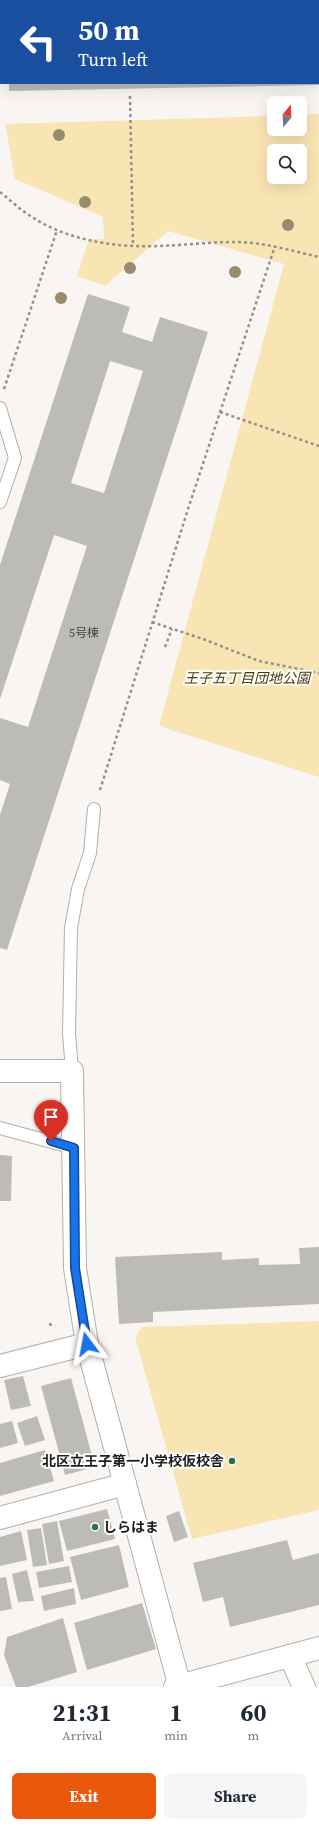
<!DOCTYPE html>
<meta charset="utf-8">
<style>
body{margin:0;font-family:"Source Serif 4","Noto Sans JP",serif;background:#f6f6f7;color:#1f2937;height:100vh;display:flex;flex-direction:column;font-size:15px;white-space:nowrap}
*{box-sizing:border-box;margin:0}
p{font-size:13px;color:#747a83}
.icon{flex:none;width:22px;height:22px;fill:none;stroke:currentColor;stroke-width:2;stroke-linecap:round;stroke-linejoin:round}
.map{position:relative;height:1687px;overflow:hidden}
.drawer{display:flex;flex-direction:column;background:#fff;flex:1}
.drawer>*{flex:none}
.banner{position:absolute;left:0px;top:0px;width:319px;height:84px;box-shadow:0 4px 16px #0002;background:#1a4fa0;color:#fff;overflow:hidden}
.needle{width:26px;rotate:18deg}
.controls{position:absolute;left:267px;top:96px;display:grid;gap:8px}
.controls a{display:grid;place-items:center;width:40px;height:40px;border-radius:6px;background:#fff;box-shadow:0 4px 16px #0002;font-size:20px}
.pin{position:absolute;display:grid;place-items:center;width:34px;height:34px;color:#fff;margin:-41px -17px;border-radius:50% 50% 50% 0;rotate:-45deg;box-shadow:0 0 4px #0007}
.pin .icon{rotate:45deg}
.me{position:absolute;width:44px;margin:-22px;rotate:347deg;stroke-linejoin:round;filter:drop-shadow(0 0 3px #0008)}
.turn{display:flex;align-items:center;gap:14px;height:84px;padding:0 12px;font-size:18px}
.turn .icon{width:52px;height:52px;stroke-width:2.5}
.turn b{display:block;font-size:28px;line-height:34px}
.eta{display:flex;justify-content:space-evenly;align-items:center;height:68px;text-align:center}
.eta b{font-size:24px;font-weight:700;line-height:28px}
.primary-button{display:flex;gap:8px;margin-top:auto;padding:8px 12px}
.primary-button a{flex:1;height:46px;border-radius:6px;background:#ea580c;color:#fff;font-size:16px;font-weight:700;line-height:46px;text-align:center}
.primary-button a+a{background:#f6f6f7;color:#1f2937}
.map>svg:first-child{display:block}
.green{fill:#f9e5b3;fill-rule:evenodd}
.building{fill:#bdbbb8;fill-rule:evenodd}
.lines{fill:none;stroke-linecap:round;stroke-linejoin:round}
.service-casing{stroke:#b2afad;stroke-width:14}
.minor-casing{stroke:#b2afad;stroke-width:24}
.tertiary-casing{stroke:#b2afad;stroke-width:24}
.path{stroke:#93918f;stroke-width:2.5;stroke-dasharray:3 3;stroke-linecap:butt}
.service{stroke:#fff;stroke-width:12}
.minor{stroke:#fff;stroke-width:22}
.tertiary{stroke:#fff;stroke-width:22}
.tree{fill:#988c6f}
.route-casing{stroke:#114b97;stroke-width:10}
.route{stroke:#1a73e8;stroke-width:7}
.poi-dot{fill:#287443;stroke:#fff;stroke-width:1.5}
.labels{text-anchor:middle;stroke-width:4;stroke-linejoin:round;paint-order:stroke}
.number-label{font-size:12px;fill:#454442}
.park-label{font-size:14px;font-style:italic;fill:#483703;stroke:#fff}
.poi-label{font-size:14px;font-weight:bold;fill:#1d1c1b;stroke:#fff;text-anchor:end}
</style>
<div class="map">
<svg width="319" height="1687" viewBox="0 0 319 1687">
<rect width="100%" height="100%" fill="#f9f5f3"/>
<g class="green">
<path d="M319,114V777L159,726L284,264L168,231L105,286L77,276L89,239H104L103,217L15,179L5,124L274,116V129H300V115ZM274,151H300V177H274Z"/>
<path d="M319,1321V1510L192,1539L135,1337L142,1327Z"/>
</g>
<g class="building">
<path d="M9,83H319V85L9,91Z"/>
<path d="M88,294L130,307L122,332L152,342L160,317L208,332L7,950L0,948V815L10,784L0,780V718L28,727L87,546L54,535L0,699V565ZM110,361L143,371L104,493L71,483Z"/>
<path d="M0,1155L12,1156L11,1201H0Z"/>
<path d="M319,1247V1304L153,1312V1322L119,1324L115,1257L222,1252V1260L259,1258V1265L300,1264L299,1248Z"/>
<path d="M23,1376L31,1406L11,1410L4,1380Z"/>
<path d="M71,1378L95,1467L65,1475L41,1386Z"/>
<path d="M37,1416L45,1440L25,1446L17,1423Z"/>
<path d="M12,1421L18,1443L0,1448V1424Z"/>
<path d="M45,1450L54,1481L0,1496V1463Z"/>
<path d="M107,1509L115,1539L67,1551L59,1521Z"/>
<path d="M179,1511L188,1537L174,1542L166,1516Z"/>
<path d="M57,1521L64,1561L49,1564L42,1524Z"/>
<path d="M41,1528L47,1565L33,1567L27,1530Z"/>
<path d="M21,1531L27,1560L0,1566V1537Z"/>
<path d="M287,1540L293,1560L319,1553V1605L230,1627L223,1597L203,1602L193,1563Z"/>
<path d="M119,1545L129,1587L81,1600L70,1557Z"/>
<path d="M69,1566L72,1582L39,1588L36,1572Z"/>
<path d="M27,1570L34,1601L18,1602L12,1574Z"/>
<path d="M6,1577L12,1609L0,1611V1578Z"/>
<path d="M74,1588L76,1604L44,1611L41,1596Z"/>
<path d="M142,1603L156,1649L87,1670L74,1623Z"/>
<path d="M63,1618L77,1672L28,1687H16L4,1655L7,1637Z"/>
</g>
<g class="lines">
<g class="service-casing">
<g id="service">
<path d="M0,408L15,458L0,502"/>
<path d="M72,1071L69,1033L71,928L78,889L90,853L94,809"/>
<path d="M0,1128L74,1148"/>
</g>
</g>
<g class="minor-casing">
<g id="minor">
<path d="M0,1071H72L75,1268L87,1344L0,1366"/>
<path d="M0,1518L125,1484"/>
<path d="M290,1656L304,1687"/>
</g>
</g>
<g class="tertiary-casing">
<g id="tertiary">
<path d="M87,1344L180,1687"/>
<path d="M175,1687L319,1648"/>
</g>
</g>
<g class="path">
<path d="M130,96L133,246"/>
<path d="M0,192C9,199 17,207 26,213C64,240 114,248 160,246C185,245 210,242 236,242C264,242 292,251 319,257"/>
<path d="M4,389L57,230"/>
<path d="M220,412L319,446"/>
<path d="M152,622L203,639L259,661L319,673"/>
<path d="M165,647L172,629"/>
<path d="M100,790L188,509L275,246"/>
<path d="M49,1324L55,1326"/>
</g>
<use href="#service" class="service"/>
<use href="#minor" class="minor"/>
<use href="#tertiary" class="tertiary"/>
</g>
<g class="tree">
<circle cx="59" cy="135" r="6"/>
<circle cx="85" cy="202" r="6"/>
<circle cx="288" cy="225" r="6"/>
<circle cx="130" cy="268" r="6"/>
<circle cx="235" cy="272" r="6"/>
<circle cx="61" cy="298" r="6"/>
</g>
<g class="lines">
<g class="route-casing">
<path id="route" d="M51,1141L74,1148L75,1268L87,1344"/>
</g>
<use href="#route" class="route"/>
</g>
<g class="poi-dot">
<circle cx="232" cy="1461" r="4"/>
<circle cx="95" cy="1527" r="4"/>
</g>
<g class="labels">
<g class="number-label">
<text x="84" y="637">5号棟</text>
</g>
<g class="park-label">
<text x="247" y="683">王子五丁目団地公園</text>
</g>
<g class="poi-label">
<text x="224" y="1466">北区立王子第一小学校仮校舎</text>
<text x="103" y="1532" text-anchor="start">しらはま</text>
</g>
</g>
</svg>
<div class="controls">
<a><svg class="needle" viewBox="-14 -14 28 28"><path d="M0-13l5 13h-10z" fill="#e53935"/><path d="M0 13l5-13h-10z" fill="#747a83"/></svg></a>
<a><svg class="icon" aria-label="search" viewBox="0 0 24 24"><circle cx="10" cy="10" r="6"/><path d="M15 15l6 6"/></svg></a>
</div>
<div class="pin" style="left:51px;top:1141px;background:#d93025"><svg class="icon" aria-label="arrive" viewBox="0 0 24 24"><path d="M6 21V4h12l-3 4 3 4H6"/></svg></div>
<svg class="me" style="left:87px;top:1344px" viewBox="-20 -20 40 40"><path d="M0-17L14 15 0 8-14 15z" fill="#1a73e8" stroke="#fff" stroke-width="4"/></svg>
<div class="banner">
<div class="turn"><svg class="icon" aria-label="left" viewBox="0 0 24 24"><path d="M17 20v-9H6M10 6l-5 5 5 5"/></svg><div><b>50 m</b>Turn left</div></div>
</div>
</div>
<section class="drawer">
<div class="eta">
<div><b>21:31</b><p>Arrival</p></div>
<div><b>1</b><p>min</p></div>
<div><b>60</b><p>m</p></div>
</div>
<div class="primary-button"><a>Exit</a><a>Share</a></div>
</section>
